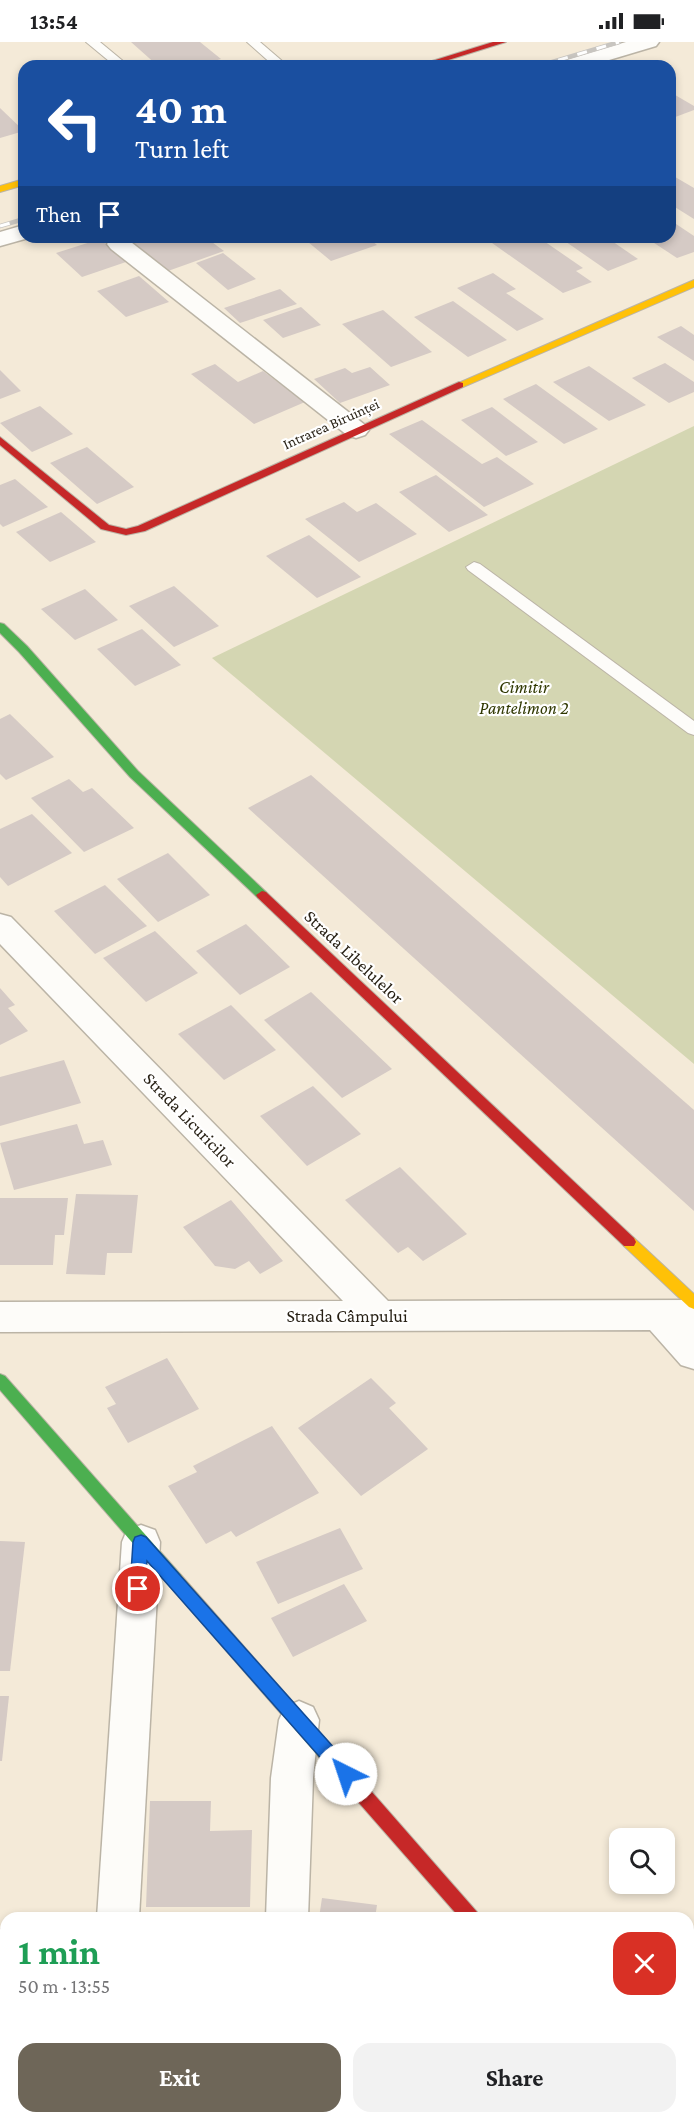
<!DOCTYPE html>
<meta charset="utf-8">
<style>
body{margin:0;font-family:"Crimson Pro",serif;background:#f2f2f2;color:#202124;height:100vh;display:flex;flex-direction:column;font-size:22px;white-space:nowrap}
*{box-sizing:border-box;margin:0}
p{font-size:20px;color:#757577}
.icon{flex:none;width:33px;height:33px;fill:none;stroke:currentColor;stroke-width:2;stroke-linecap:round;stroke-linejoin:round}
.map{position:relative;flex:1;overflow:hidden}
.side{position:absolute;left:0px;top:1870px;width:694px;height:212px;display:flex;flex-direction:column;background:#fff;border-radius:18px 18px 0 0;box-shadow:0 3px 9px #0003}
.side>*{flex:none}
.hud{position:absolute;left:18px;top:18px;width:658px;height:183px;border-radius:18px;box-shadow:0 3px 9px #0003;background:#1a4fa0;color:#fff;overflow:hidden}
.fabs{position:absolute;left:609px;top:1786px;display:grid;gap:12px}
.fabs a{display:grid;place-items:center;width:66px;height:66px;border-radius:12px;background:#fff;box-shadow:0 3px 9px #0003;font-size:30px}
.pin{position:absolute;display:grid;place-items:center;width:51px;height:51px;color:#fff;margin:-26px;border:3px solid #fff;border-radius:50%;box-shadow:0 2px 6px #0007}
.me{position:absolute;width:66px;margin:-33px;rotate:319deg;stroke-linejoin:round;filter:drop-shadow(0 0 4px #0008)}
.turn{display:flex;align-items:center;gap:21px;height:126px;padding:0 18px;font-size:27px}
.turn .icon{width:78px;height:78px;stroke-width:2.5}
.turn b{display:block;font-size:42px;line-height:51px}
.then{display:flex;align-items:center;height:57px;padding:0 18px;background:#0003;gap:12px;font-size:22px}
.round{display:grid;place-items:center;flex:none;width:63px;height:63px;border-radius:18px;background:#f2f2f2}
.overview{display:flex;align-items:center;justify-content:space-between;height:102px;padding:0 18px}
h1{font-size:36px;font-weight:700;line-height:45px;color:#1e9e55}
.cta{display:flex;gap:12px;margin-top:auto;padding:12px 18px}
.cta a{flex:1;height:69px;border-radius:18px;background:#6e6658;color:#fff;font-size:24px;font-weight:700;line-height:69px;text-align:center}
.cta a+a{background:#f2f2f2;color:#202124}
.status{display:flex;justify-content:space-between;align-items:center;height:42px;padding:0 30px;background:#fff;direction:ltr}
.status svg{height:16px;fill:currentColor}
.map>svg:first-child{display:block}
.green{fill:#d4d6b2}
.building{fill:#d5cac5}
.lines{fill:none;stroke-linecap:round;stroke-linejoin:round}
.lane-casing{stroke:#bbb4a6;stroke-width:2}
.street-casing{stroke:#bbb4a6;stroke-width:3}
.fast-casing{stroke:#bbb4a6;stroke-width:2}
.slow-casing{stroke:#bbb4a6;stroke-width:2}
.jam-casing{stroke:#bbb4a6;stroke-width:2}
.lane{fill:#fdfcf9;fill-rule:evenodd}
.street{fill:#fdfcf9;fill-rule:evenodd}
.fast{fill:#4caf50;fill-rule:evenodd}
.slow{fill:#ffc107;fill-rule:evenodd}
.jam{fill:#c62828;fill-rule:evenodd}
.rail-casing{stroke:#c8c5c0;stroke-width:4.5}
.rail{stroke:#fff;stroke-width:3;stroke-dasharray:10;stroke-linecap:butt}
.route{fill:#1a73e8;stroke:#114b97;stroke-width:1.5}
.labels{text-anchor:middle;stroke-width:4.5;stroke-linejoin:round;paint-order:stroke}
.far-street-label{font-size:15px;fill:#261f13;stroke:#fff}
.park-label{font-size:18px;font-style:italic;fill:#2f3700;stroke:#fff}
.street-label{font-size:18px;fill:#261f13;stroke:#fff}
</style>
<div class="status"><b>13:54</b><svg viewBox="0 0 49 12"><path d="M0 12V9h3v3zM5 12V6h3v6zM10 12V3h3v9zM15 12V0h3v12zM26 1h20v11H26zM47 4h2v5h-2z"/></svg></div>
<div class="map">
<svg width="694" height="2081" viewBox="0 0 694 2081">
<rect width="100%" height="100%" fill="#f4ead8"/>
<path class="green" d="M694,384V1022L212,616Z"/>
<g class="building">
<path d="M131,0H200L221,17L198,24H158Z"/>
<path d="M670,50L694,64V68L670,77Z"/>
<path d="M0,66L24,89L0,96Z"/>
<path d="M670,132L694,146V177L670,162Z"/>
<path d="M670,178L694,194V210L677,216L645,195H670Z"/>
<path d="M127,195H205L224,209L168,229Z"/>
<path d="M302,195H367L377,203L331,219Z"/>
<path d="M508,195H538L583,226L576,229L592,240L563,251L492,201Z"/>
<path d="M559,195H606L638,217L608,229Z"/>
<path d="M100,197L126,220L82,235L56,211Z"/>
<path d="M223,211L256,237L228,248L196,221Z"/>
<path d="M493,231L516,247L506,251L544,277L517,289L457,246Z"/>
<path d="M139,234L169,260L126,275L97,249Z"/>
<path d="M280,247L297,262L240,281L224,266Z"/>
<path d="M453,259L507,298L468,315L414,275Z"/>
<path d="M301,265L321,283L283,296L263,278Z"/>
<path d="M383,268L432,310L391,325L342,282Z"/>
<path d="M681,284L694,293V319L657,295Z"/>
<path d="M665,321L694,340V350L669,361L632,336Z"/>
<path d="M215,322L238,340L263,329L305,360L254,382L191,332Z"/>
<path d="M589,324L646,363L609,379L553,340Z"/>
<path d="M370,325L390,343L340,361L314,337L345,326L352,331Z"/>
<path d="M0,328L21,349L0,357Z"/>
<path d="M536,342L598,387L564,402L503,357Z"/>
<path d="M40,364L73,392L32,410L0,381Z"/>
<path d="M492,365L538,400L506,414L461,378Z"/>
<path d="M422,378L482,422L497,415L534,442L484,465L389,392Z"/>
<path d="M87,405L134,445L97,462L50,421Z"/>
<path d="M436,433L488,473L449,490L399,450Z"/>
<path d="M15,437L48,465L3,485L0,482V443Z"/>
<path d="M344,460L357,470L376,461L417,492L359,520L305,477Z"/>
<path d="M61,470L96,500L50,520L16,490Z"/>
<path d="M309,493L361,535L317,556L266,514Z"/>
<path d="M174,544L219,584L174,605L129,564Z"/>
<path d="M85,547L118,578L75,598L41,567Z"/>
<path d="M142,587L181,623L135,644L97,607Z"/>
<path d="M10,672L54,715L6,738L0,732V677Z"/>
<path d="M311,733L694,1068V1169L248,766Z"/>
<path d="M69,737L83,750L92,746L134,786L84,810L31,756Z"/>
<path d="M32,772L72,811L8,844L0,835V787Z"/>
<path d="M168,811L210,853L158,880L117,837Z"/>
<path d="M105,843L147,884L95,912L54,869Z"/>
<path d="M246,882L290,925L240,953L196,909Z"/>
<path d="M155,889L198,931L146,960L103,916Z"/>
<path d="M0,946L15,963L8,966L28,989L0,1003Z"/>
<path d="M311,950L392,1027L342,1056L264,978Z"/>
<path d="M231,963L276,1008L224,1038L178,992Z"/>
<path d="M64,1018L81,1061L0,1084V1035Z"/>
<path d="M313,1044L361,1092L307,1124L260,1074Z"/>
<path d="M77,1082L84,1102L103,1098L112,1123L14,1148L0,1101Z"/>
<path d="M400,1125L467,1192L423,1219L408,1205L398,1211L345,1158Z"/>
<path d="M76,1152L138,1153L132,1211H107L105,1233L66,1232Z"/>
<path d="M0,1156H68L64,1193H55L53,1223H0Z"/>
<path d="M231,1158L283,1219L260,1232L249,1219L235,1227L215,1224L183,1185Z"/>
<path d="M167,1316L199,1367L128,1401L107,1366L116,1362L105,1345Z"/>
<path d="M371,1336L396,1361L389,1366L428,1407L361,1454L298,1386Z"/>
<path d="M272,1384L319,1451L236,1495L231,1489L206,1502L168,1444L197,1430L193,1424Z"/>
<path d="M340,1486L363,1527L278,1562L256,1520Z"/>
<path d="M0,1499L25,1500L10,1629H0Z"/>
<path d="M344,1542L367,1579L293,1615L271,1576Z"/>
<path d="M0,1654H9L2,1719H0Z"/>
<path d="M150,1759H211L210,1789L252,1788L250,1865H146Z"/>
<path d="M322,1856L377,1863L375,1876H319Z"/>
<rect x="0" y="1886" width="6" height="132"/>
<path d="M305,2076H389L390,2081H305Z"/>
<path d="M438,2076H508L509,2081H438Z"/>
</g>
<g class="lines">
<g class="lane-casing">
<g id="lane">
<path d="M86,0H100L129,24H115Z"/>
<path d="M247,0H260L288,24H274Z"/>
<path d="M474,520L480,522L694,679V693L688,691L468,528L466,525Z"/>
</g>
</g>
<g class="street-casing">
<g id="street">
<path d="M626,0H659L656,4L589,24H555L559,20Z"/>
<path d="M24,183V195H32L0,204V190Z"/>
<path d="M119,195L127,197L365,383L369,388L365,393L356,396L347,393L111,207L107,202L111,197Z"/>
<path d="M0,872L11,875L388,1259L694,1258V1327L681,1323L650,1288L0,1290V1260L343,1259L0,902Z"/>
<path d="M141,1483L155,1488L160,1500L139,1876H97L122,1500L127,1488Z"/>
<path d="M299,1659L313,1665L319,1678L313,1736L308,1876H266L271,1736L279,1678L285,1665Z"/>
<rect x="84" y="2076" width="46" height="5"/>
<path d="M559,2076H605L606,2081H560Z"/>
<path d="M623,2076H671L673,2081H625Z"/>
</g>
</g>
<g class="fast-casing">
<g id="fast">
<path d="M0,581L4,582L27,604L138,729L266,850L268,853L266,856H258L130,735L19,610L0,591Z"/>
<path d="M0,1332L5,1334L181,1533L183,1538L181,1543L175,1545L169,1543L0,1348Z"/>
</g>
</g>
<g class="slow-casing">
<g id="slow">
<path d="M24,137V143L0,150V144Z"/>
<path d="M694,238V245L463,345H455L454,343Z"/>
<path d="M629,1194L634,1196L694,1252V1267L689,1265L624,1204L622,1200L624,1196Z"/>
<path d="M175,1531L181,1533L336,1709L338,1715L336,1721L330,1723L324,1721L169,1543L167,1538L169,1533Z"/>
</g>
</g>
<g class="jam-casing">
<g id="jam">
<path d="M493,0H506L429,24H416Z"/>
<path d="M459,340L463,341V345L145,489L126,493L101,487L0,403V395L109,483L126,487L138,484Z"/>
<path d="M262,849L266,850L634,1196L636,1200L634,1204H624L258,856L256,853Z"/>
<path d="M330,1707L336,1709L477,1870L480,1876H460L324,1721L322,1715L324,1709Z"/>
</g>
</g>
<use href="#lane" class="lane"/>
<use href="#street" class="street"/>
<use href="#fast" class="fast"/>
<use href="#slow" class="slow"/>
<use href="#jam" class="jam"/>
<g class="rail-casing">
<g id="rail">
<path d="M539,24L619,0"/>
<path d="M0,184L24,177"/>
</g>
</g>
<use href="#rail" class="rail"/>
</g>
<path class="route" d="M141,1493L146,1495L352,1726L354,1732L352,1738L346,1740L340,1738L147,1519L144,1552L138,1554L132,1552L130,1547L133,1500L135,1495Z"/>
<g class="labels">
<g class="far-street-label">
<text transform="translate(331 382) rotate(-24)" y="5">Intrarea Biruinței</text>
</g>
<g class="park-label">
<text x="524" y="651">Cimitir<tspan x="524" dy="21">Pantelimon 2</tspan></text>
</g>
<g class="street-label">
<text transform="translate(354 915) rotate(43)" y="6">Strada Libelulelor</text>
<text transform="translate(190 1078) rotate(46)" y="6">Strada Licuricilor</text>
<text x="347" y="1280">Strada Câmpului</text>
</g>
</g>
</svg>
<div class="fabs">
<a><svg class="icon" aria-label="search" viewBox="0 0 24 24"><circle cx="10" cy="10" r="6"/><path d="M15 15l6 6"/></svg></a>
</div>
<div class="pin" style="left:138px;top:1547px;background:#d93025"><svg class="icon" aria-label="arrive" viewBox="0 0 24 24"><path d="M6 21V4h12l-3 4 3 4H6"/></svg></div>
<svg class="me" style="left:346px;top:1732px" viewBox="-20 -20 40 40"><circle r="19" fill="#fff"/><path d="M0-13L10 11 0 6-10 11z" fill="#1a73e8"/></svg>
<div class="hud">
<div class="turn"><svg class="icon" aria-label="left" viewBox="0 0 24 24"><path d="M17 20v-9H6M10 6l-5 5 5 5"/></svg><div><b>40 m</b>Turn left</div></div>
<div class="then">Then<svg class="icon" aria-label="arrive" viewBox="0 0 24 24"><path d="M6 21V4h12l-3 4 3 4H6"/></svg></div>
</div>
<section class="side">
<div class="overview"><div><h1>1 min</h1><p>50 m · 13:55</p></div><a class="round" style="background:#d93025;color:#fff"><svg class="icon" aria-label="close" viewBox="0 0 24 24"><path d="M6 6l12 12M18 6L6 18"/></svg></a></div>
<div class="cta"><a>Exit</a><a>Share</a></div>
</section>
</div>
